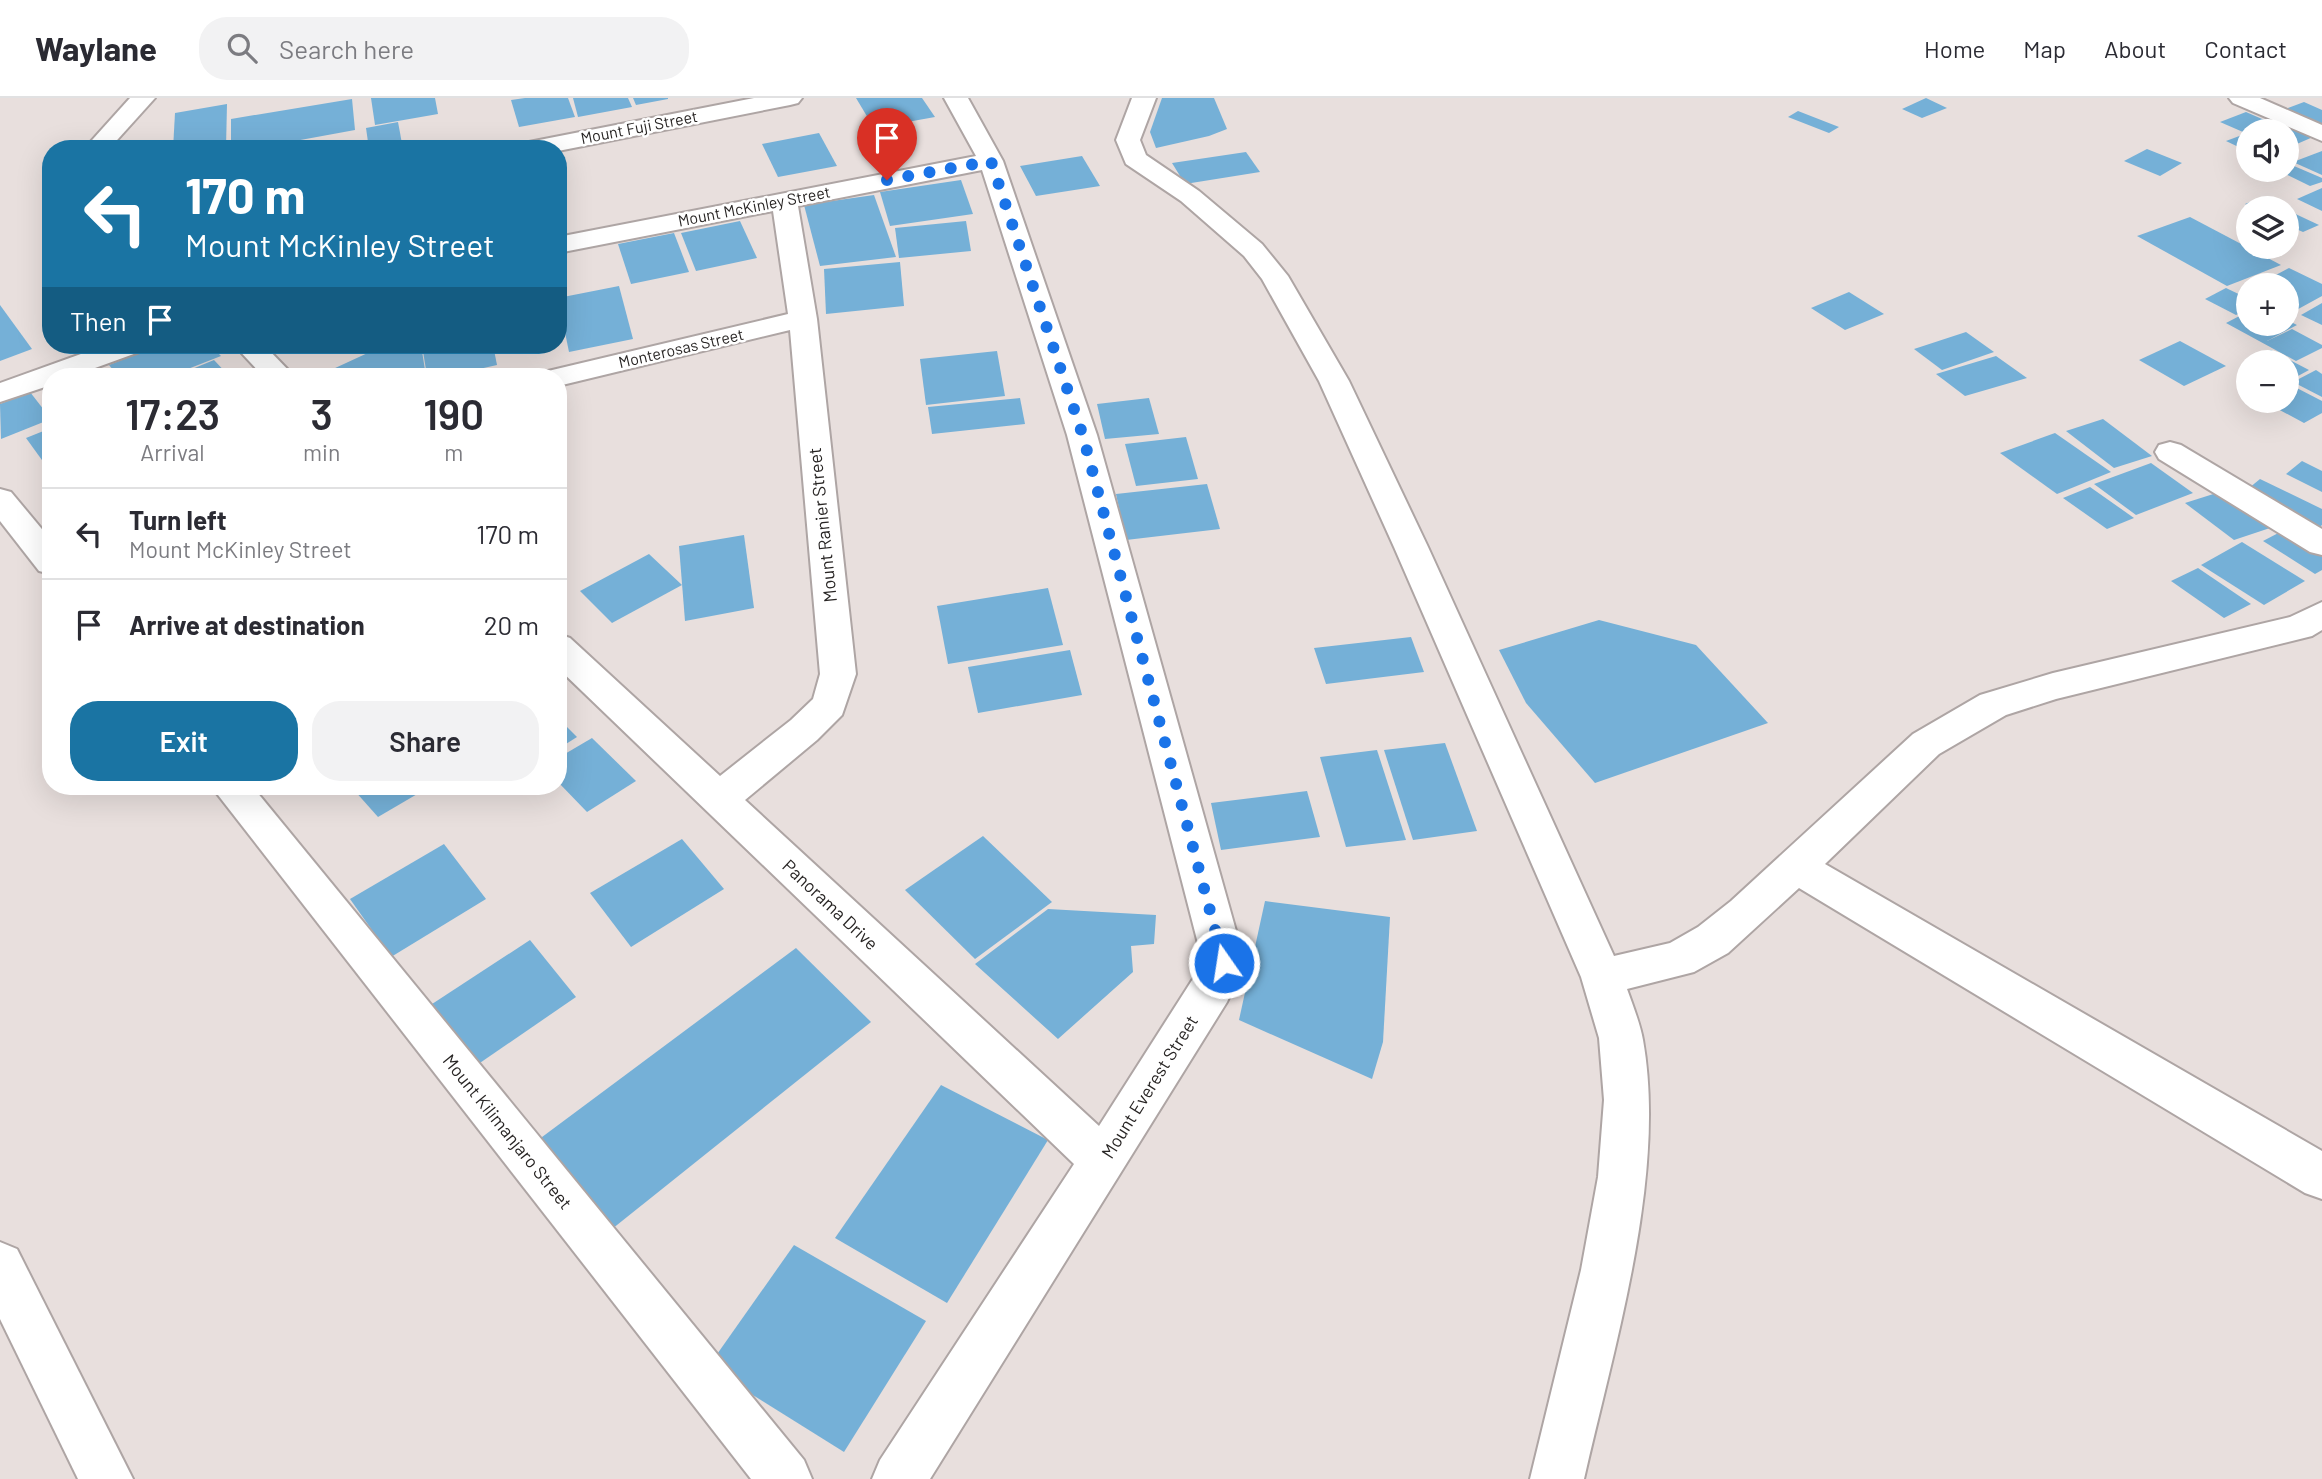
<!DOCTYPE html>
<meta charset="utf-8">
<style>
body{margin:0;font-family:Barlow,sans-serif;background:#f2f2f3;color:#2b2b33;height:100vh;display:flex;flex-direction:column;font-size:26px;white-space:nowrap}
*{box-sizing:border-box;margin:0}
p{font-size:23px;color:#7c7c81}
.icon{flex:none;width:38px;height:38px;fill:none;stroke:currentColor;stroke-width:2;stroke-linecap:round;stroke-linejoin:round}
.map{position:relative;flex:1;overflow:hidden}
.panel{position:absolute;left:42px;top:270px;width:525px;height:427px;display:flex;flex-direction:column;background:#fff;border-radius:28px;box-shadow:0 7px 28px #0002}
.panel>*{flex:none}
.top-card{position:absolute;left:42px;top:42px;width:525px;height:214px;border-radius:28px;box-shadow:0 7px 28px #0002;background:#1a74a3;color:#fff;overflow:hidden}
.controls{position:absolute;left:2236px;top:21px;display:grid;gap:14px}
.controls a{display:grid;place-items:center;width:63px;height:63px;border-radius:50%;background:#fff;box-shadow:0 7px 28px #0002;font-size:35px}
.pin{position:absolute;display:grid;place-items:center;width:60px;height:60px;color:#fff;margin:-72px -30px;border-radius:50% 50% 50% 0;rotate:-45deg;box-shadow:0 0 7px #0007}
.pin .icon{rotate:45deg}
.me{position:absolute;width:77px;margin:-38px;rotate:347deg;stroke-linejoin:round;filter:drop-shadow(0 0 5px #0008)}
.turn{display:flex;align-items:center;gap:24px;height:147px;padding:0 28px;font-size:32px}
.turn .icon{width:91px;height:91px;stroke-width:2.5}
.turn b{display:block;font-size:49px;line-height:60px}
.then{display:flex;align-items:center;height:66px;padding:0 28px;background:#0003;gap:14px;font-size:26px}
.eta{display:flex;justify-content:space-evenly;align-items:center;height:119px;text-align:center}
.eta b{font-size:42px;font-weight:600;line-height:49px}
.cta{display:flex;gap:14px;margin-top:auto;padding:14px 28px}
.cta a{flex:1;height:80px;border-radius:28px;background:#1a74a3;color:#fff;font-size:28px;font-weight:600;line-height:80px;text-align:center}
.cta a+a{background:#f2f2f3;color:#2b2b33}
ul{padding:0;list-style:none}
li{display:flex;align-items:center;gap:21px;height:91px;padding:0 28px;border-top:2px solid #e1e1e2}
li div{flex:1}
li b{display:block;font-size:26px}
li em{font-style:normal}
header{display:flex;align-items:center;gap:42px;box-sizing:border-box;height:98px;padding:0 35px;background:#fff;border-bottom:2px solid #e1e1e2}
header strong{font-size:33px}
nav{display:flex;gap:38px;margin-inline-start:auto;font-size:24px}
.search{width:490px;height:63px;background:#f2f2f3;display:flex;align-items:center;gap:18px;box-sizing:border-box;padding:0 24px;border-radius:28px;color:#7c7c81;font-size:26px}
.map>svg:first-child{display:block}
.building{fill:#75b0d7}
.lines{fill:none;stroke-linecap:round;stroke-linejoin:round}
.minor-casing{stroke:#aea5a4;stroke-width:4}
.minor{fill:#fff;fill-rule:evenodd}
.route{stroke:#1a73e8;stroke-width:12;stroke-dasharray:0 21.6}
.labels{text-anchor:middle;stroke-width:5;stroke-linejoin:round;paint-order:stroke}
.far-street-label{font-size:16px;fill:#282524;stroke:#fff}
.street-label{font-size:18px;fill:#282524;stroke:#fff}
</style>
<header>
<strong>Waylane</strong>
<div class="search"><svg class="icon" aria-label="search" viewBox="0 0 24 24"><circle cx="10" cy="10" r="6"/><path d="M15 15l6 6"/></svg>Search here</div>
<nav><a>Home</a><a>Map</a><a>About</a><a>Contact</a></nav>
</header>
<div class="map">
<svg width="2322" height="1381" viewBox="0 0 2322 1381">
<rect width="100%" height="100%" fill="#e8dfdd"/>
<g class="building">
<path d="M371,0H435L438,16L375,27Z"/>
<path d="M525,0H568L575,19L519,29L511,2Z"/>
<path d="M573,0H628L632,9L578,19Z"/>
<path d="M633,0H668V1L636,7Z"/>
<path d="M856,0H922L935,19L874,30Z"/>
<path d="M1162,0H1214L1227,31L1209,38L1156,50L1150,34Z"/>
<path d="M1926,0L1947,10L1922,20L1902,11Z"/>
<path d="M352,1L355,32L251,51H231V21Z"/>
<path d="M2304,4L2322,12V34L2277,14Z"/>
<path d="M227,6L226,50L173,51L175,15Z"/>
<path d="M1798,13L1839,29L1829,35L1788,19Z"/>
<path d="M2246,14L2269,24L2243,34L2220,24Z"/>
<path d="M398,24L403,51H369L366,30Z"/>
<path d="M2285,27L2313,39L2290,49L2287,47V33H2270Z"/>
<path d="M819,35L837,68L778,79L762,46Z"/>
<path d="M2242,37L2249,40V54L2226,43Z"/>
<path d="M2147,51L2182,65L2160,78L2124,63Z"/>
<path d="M2322,53V77L2293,64Z"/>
<path d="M1246,54L1260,74L1185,86L1172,65Z"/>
<path d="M1082,58L1100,88L1036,98L1020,68Z"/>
<path d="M2287,65L2322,80V84L2310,88L2277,72H2287Z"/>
<path d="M961,82L973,116L890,128L880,94Z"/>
<path d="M2322,90V113L2297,101Z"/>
<path d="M874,97L896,159L820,168L804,107Z"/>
<path d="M2261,100L2283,110H2253L2245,106Z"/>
<path d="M2287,112L2319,127L2303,134L2287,127Z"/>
<path d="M2190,119L2281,167L2227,188L2137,138Z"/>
<path d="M740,123L757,160L696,173L681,135Z"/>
<path d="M966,123L971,153L899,160L895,130Z"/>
<path d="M674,135L689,174L631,186L618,146Z"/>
<path d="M900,164L904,208L826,216L824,171Z"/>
<path d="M2289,170L2322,186V198L2291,215L2287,213V187H2257Z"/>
<path d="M619,188L633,241L569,254L558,200Z"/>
<path d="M2226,190L2249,201V211L2236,217L2205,201Z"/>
<path d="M1849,194L1884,216L1845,232L1811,210Z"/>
<path d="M2322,205V227L2301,217Z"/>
<path d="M0,207L32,251L0,263Z"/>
<path d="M2249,213V226H2287V222L2297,227L2267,243L2292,231L2322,247V250L2296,263L2226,225Z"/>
<path d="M1966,234L1994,254L1942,272L1914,251Z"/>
<path d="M2180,243L2226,268L2184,288L2139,262Z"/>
<path d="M160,247H210L221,258L170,278H118L109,267Z"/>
<path d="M385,247H406L409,249L421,247L425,272L411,278H384L380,275L374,278H342L333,271Z"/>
<path d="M422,247H493L497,267L448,278H427Z"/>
<path d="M2271,252L2309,272L2287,284V264H2248Z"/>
<path d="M997,253L1005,298L926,307L920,261Z"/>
<path d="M1996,258L2027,280L1965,298L1936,276Z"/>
<path d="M214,262L229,278H175Z"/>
<path d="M2316,272L2322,276V299L2293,284Z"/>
<path d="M2291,287L2322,303V315L2304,325L2263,303H2287V289Z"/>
<path d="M30,294L51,321L1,341L0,306Z"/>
<path d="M1020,300L1025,326L932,336L928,309Z"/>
<path d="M1149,300L1159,336L1105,341L1097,306Z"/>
<path d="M2103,321L2152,358L2114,370L2066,333Z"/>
<path d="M51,330V368L47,369L26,340Z"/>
<path d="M2055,335L2111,374L2057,396L2000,355Z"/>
<path d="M1186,339L1198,381L1136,388L1125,346Z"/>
<path d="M2302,363L2322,373V394L2286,376Z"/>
<path d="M2151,365L2193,395L2136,417L2094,386Z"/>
<path d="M2260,381L2322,411V427L2316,432L2243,395Z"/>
<path d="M1207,386L1220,431L1126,442L1116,396Z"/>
<path d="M2090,389L2134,420L2107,431L2063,400Z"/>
<path d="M2226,392L2276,428L2234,442L2185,405Z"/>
<path d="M2286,431L2322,453V472L2315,476L2263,443Z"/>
<path d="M744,437L754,510L685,523L679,448Z"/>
<path d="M2242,444L2305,483L2264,507L2201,467Z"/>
<path d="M649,456L682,487L612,525L580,493Z"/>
<path d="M2198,470L2251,506L2224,520L2171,483Z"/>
<path d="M1048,490L1063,547L948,566L937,508Z"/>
<path d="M1599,522L1696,547L1768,625L1595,685L1526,605L1499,552Z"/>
<path d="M1411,539L1424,574L1326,586L1314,550Z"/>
<path d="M1070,552L1082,597L978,615L968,569Z"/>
<path d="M558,620L577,639L558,651Z"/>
<path d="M592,640L636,683L587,714L558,684V660Z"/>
<path d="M1445,645L1477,733L1413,742L1384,652Z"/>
<path d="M1377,652L1406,742L1346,749L1320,659Z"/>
<path d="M362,688H412L419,695L378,719L354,692Z"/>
<path d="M1307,693L1320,739L1221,752L1211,705Z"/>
<path d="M983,738L1052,804L975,861L905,792Z"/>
<path d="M682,741L724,791L631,849L590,795Z"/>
<path d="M444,746L486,801L391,859L350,801Z"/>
<path d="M1265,803L1390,819L1383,944L1372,981L1239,922Z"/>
<path d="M1048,811L1156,817L1154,846L1131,848L1133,874L1058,941L975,866Z"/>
<path d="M530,842L576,899L474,969L429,908Z"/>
<path d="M796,850L871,924L602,1139L530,1048Z"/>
<path d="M941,987L1048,1042L947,1205L835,1140Z"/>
<path d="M794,1147L926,1223L844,1354L708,1269Z"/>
</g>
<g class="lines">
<g class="minor-casing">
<g id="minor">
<path d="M130,0H155L109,51H84Z"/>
<path d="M754,0H802L798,5L790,7L558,53L517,51L520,46L529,44Z"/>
<path d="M944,0H968L1003,63L1097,337L1245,865L1227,904L930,1381H872L880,1362L1074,1066L558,570V536L570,540L720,678L791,622L813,601L820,576L790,232L558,288V278H544L548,273L788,216L773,113L558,155V139L976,58ZM982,72L1067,337L1203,865L1099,1028L745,702L817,642L842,617L856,576L817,221L798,108Z"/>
<path d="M1132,0H1156L1140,42L1146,57L1199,93L1262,146L1288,178L1349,283L1428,449L1614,858L1670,845L1698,829L1731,803L1913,636L1980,597L2053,575L2290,519L2322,504V532L2312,538L2056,601L2006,617L1939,656L1825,766L2322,1053V1101L2305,1095L1799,790L1728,855L1694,874L1627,891C1633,908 1640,925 1643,942C1667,1077 1614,1248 1584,1381H1530L1581,1172L1598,1079L1604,1002L1599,940L1581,879L1394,449L1319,283L1262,181L1244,158L1181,103L1126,66L1116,42Z"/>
<path d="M2229,0H2260L2322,27V43L2233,5Z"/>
<path d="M106,247H146L142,253L73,278H51V287L0,304V285Z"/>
<path d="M234,247H264L294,278H263Z"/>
<path d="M2170,344L2181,347L2322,431V457L2310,454L2159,361L2155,354L2159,347Z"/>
<path d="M0,391L11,394L51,442V476L39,473L0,423Z"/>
<path d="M211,688H252L804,1362L812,1381H751Z"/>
<path d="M0,1144L17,1151L133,1381H78L0,1221Z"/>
</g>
</g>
<use href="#minor" class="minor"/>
</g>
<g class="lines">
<path class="route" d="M887,82L991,63L1083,338L1224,865"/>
</g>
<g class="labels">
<g class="far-street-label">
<text transform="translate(639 29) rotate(-11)" y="6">Mount Fuji Street</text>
<text transform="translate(754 108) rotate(-11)" y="6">Mount McKinley Street</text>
<text transform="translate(681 250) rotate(-13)" y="6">Monterosas Street</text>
</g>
<g class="street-label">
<text transform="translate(823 427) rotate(-96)" y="6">Mount Ranier Street</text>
<text transform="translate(830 807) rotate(43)" y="6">Panorama Drive</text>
<text transform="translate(1150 989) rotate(-58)" y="6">Mount Everest Street</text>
<text transform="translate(507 1034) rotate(51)" y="6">Mount Kilimanjaro Street</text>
</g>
</g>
</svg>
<div class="controls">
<a><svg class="icon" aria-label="sound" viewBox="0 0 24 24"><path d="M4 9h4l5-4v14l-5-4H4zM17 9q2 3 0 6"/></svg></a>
<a><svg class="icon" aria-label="layers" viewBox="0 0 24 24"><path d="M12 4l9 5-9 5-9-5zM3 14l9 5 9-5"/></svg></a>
<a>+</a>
<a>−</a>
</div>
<div class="pin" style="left:887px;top:82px;background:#d93025"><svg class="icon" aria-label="arrive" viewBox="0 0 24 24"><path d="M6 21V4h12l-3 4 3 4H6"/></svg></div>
<svg class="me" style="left:1224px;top:865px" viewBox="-20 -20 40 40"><circle r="17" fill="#1a73e8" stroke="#fff" stroke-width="3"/><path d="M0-11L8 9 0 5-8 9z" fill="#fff"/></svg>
<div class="top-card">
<div class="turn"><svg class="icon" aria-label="left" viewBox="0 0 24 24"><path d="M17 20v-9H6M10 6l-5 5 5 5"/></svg><div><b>170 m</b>Mount McKinley Street</div></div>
<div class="then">Then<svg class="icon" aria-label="arrive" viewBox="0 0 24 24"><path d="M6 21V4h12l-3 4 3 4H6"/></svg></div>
</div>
<section class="panel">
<div class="eta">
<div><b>17:23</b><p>Arrival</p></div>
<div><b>3</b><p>min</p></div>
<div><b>190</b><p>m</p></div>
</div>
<ul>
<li><svg class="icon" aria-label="left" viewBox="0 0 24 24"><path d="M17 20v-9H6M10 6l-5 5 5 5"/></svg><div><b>Turn left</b><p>Mount McKinley Street</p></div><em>170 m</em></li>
<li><svg class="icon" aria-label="arrive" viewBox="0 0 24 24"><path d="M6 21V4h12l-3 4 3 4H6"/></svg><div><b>Arrive at destination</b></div><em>20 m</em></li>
</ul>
<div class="cta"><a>Exit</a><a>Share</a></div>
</section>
</div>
